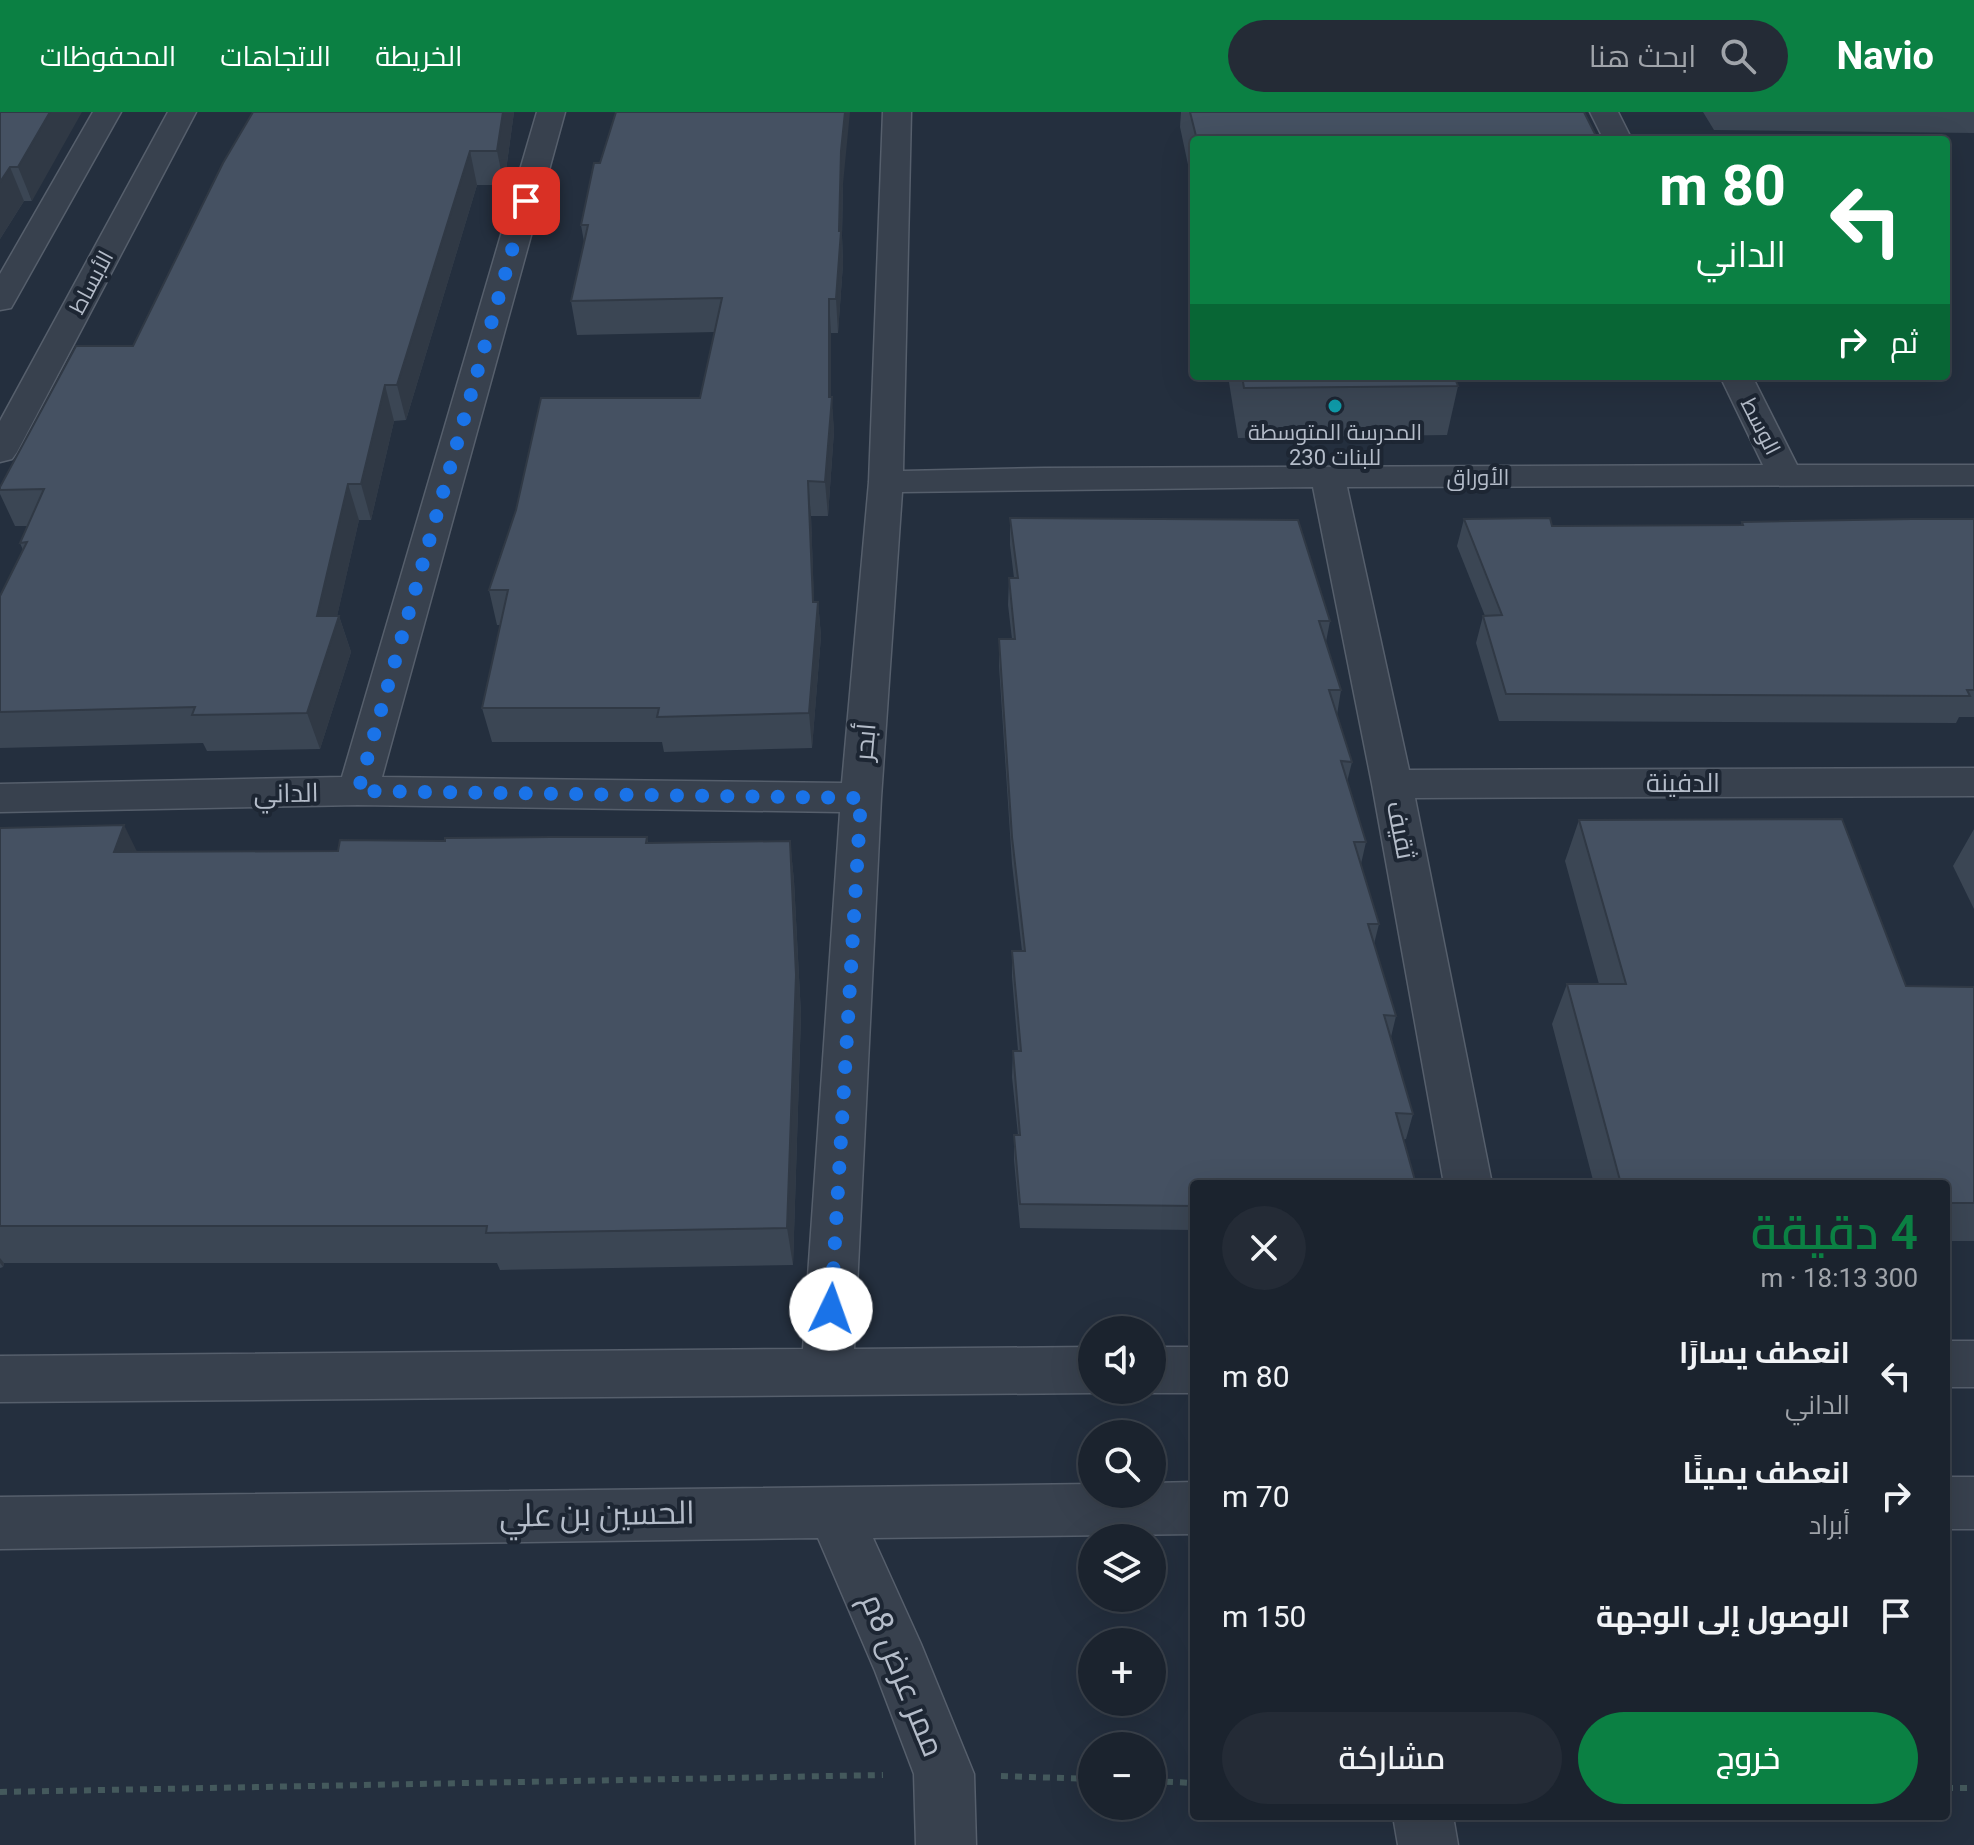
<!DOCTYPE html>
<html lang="ar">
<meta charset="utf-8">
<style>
body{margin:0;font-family:Roboto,Cairo,sans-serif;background:#242b36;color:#f1f3f6;direction:rtl;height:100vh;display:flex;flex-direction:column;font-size:30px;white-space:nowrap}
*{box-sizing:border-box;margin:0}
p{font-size:26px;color:#a0a4aa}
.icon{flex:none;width:44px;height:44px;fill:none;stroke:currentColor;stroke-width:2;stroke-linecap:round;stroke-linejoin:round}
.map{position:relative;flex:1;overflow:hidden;direction:ltr}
.sheet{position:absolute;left:1190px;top:1068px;width:760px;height:640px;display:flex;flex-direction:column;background:#1b232e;border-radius:8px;box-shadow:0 8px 32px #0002,0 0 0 2px #39404a;direction:rtl}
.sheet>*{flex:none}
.banner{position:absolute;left:1190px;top:24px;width:760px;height:244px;border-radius:8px;box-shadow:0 8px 32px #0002,0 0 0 2px #39404a;direction:rtl;background:#0b8043;color:#fff;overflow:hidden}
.tools{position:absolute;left:1078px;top:1204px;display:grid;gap:16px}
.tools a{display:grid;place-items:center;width:88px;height:88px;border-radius:50%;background:#1b232e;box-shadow:0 8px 32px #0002,0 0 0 2px #39404a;font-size:40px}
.pin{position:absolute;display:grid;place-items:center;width:68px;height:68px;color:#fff;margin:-34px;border-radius:16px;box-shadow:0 4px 12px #0006}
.me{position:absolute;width:88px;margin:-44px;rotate:3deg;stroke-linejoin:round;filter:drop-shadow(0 0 6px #0008)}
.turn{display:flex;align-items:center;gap:28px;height:168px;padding:0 32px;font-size:36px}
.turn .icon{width:104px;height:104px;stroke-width:2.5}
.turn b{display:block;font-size:56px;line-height:68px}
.then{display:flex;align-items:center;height:76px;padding:0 32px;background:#0003;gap:16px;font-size:30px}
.round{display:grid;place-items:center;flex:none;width:84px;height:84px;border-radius:42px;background:#242b36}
.headline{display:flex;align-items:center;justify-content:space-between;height:136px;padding:0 32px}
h1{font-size:48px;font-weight:600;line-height:60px;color:#0b8043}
.action{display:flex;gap:16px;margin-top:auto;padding:16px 32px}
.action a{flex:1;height:92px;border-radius:48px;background:#0b8043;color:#fff;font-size:32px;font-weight:600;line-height:92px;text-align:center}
.action a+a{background:#242b36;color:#f1f3f6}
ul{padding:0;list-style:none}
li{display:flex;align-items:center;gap:24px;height:120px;padding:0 32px}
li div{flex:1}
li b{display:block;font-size:30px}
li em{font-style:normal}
header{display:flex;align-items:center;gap:48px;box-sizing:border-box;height:112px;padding:0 40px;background:#0b8043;color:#fff}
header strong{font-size:38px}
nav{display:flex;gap:44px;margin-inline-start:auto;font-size:28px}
.search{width:560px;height:72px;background:#242b36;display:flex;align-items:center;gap:20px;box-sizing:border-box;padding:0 28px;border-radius:44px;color:#a0a4aa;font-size:30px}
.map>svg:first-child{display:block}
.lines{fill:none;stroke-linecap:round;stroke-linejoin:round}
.minor-casing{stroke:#565f6c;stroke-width:3}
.path{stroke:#44595c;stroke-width:6;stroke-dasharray:7 7;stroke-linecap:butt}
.minor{fill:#38414e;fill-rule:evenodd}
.wall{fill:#3b4654}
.shaded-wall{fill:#303945}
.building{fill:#455162;stroke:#303945;stroke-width:2}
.route{stroke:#1a73e8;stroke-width:14;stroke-dasharray:0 25.2}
.culture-dot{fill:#0f9aa8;stroke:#1d2633;stroke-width:3}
.labels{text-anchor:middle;stroke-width:8;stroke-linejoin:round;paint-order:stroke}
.far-street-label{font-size:22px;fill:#b4bcc9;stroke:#1d2633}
.far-poi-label{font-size:22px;fill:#b4bcc9;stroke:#1d2633}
.street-label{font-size:26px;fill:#b4bcc9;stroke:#1d2633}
.near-street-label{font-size:32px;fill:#b4bcc9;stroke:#1d2633}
</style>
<header>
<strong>Navio</strong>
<div class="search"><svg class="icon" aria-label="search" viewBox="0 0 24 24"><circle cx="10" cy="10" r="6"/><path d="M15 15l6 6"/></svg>ابحث هنا</div>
<nav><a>الخريطة</a><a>الاتجاهات</a><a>المحفوظات</a></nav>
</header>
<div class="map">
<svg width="1974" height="1733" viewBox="0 0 1974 1733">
<rect width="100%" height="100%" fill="#242f3e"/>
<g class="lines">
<g class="minor-casing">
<g id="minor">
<path d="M93,0H121L15,189L11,196L0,198V162Z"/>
<path d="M168,0H196L17,340L12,347L0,350V309Z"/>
<path d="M537,0H565L382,665L842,671L869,370L883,0H911L903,359L1044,356L1763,353L1720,264H1752L1797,353H1974V373L1347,375L1409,658L1974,656V684L1415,686L1492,1072H1444L1372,672L1313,375L902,380L881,686L854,1237L1092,1235V1278H1101L1092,1281L0,1290V1244L803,1237L840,700L358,693L0,700V672L342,665Z"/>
<path d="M1590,0H1618L1632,28H1604Z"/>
<rect x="1946" y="1229" width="28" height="46"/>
<path d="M1152,1235H1194V1281H1152L1143,1278H1152Z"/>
<rect x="1946" y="1365" width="28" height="52"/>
<path d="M1194,1370V1422L873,1426L921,1532L974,1662L976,1733H916L914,1662L875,1559L818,1426L0,1437V1385L1092,1372V1382H1152V1371Z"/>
<path d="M1393,1704H1453L1458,1733H1398Z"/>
</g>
</g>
<g class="path">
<path d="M1001,1664L1092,1667"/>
<path d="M1152,1669L1194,1671"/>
<path d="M1946,1676H1974"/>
<path d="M0,1680L883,1663"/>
</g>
<use href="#minor" class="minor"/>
</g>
<g class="wall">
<path d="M0,0L32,89H24L0,127Z"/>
<path d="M514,0L504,73H477L406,308L394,309L371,408H359L337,504H339L351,540L320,637L207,639L203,631L0,636V484L23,438L20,431L27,414H15L0,382V375L133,234Z"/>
<path d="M1181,0H1584L1598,28H1194V81L1180,15Z"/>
<path d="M1703,0H1974V21L1714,18Z"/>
<path d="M843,72L842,124L843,152L838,221H831V285L834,319L828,404H811L814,490H818L821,524L812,636L664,640L662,630H492L482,596L501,513H497L489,478L700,286L715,220L577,223L571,189L584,130L581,113Z"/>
<path d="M1228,264H1454L1458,274L1447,323L1238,326Z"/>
<path d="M1010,406L1330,509L1326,530L1341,578L1337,603L1352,650L1347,670L1366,730L1361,752L1379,812L1374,832L1396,904L1391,925L1413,1002L1406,1027L1194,1072V1118L1020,1116L1014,1048V1023H1018L1012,965L1013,939H1018L1012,865V839H1022L1012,752L999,554V527H1012L1008,493L1009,466H1014L1010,433Z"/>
<path d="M1464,407L1552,414L1741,413L1742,410L1974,407V605H1959L1956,611L1499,609L1476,531L1483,504H1485L1457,434Z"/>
<path d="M1579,708L1906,874L1974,875V1129H1946V1072H1594L1552,912L1567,872H1599L1565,749Z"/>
<path d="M0,716L137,740L338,739L445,729L647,725L648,731L790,729L794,769L801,903L793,1153L500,1158L497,1151H4L3,1155L0,1156Z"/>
<path d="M1974,717V797L1953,754Z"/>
</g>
<g class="shaded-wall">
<path d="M50,0H82L32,89L18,55Z"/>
<path d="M503,0H514L504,73L497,39Z"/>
<path d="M845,0H850L843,72L842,124L843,152L838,221L836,187L841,39Z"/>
<path d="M470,39L477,73L406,308L397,273Z"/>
<path d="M10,55L24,89L0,127V70Z"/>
<path d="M829,187L831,221V291L832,285L834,319L828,404L825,370L829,285Z"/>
<path d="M385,273L394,309L371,408L361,372Z"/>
<path d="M808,369L811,404L815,519L818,490L821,524L812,636L809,601L813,490Z"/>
<path d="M348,372L359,408L333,522L339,504L351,540L320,637L307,601L317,504Z"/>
<path d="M124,713L144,754L114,740Z"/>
<path d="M790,729L794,769L801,903L793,1153L787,1116Z"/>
<path d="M0,1146L4,1151L3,1155L0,1151Z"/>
</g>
<g class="building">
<path d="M0,0H50L18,55H10L0,70Z"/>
<path d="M253,0H503L497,39H470L397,273H385L361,372H348L317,504H339L307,601L192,603L195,595L0,600V484L27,430L20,431L44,377L0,378V375L76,234H133L223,51Z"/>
<path d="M616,0H845L841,39L839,119H841L836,187H829V285H832L825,370L808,369L813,490H818L809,601L657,605L659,596H482L508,478H489L516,398L541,286H700L722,186L571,189L588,113H581L594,51H600Z"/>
<path d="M1190,0H1584L1598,28H1197Z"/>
<path d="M1242,264H1454L1458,274L1244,276Z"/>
<path d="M1010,406L1298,408L1330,509H1319L1341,578H1329L1352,650L1341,649L1366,730H1354L1379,812H1368L1396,904L1384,903L1413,1002L1396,1001L1416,1072H1194V1094L1020,1092L1014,1023H1020L1013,939H1021L1012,839H1025L1012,725L999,527H1015L1009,466H1018Z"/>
<path d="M1550,406L1552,414L1743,413L1742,410L1912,407H1974V578H1967L1970,584L1506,582L1483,504L1502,503L1464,407Z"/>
<path d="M1842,707L1906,874L1974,875V1091H1946V1072H1621L1567,872H1626L1579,708Z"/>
<path d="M124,713L114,740L338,739L340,728L445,729V726L550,725H647L646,731L790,729L796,863L787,1116L486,1121L487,1114H0V716Z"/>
</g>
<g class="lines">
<path class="route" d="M526,89L358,679L861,686L831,1197"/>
</g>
<circle class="culture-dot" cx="1335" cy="294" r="8"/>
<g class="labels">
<g class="far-street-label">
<text transform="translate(91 170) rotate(-62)" y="8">الأبساط</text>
<text transform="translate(1761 314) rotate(63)" y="8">الوسط</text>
<text x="1478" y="373">الأوراق</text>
</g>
<g class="far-poi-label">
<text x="1335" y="328">المدرسة المتوسطة<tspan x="1335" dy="25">230 للبنات</tspan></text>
</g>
<g class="street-label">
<text transform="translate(865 630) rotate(-85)" y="9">أبحر</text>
<text x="1683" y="680">الدفينة</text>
<text transform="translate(286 681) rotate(-1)" y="9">الداني</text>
<text transform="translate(1401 718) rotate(79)" y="9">ثقيف</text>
</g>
<g class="near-street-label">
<text transform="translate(597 1402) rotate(-1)" y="11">الحسين بن علي</text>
<text transform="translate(903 1563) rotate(68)" y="11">ممر عرض 8م</text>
</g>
</g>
</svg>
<div class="tools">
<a><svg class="icon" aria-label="sound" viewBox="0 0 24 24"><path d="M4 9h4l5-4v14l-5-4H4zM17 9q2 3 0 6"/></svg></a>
<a><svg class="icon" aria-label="search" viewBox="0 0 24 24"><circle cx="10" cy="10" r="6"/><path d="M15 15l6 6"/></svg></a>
<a><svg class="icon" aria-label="layers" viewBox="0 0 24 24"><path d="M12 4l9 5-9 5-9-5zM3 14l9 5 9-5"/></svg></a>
<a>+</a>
<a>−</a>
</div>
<div class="pin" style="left:526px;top:89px;background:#d93025"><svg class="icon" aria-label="arrive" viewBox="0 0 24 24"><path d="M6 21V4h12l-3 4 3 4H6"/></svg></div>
<svg class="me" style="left:831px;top:1197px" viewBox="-20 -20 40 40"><circle r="19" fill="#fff"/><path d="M0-13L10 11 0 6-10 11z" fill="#1a73e8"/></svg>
<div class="banner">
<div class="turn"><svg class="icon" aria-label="left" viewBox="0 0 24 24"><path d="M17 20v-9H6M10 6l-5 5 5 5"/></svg><div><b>80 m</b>الداني</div></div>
<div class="then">ثم<svg class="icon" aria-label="right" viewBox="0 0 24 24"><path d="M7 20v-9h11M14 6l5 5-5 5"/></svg></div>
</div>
<section class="sheet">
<div class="headline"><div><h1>4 دقيقة</h1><p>300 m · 18:13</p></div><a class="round"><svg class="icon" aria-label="close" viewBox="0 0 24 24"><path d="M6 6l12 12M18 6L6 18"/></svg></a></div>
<ul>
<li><svg class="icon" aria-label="left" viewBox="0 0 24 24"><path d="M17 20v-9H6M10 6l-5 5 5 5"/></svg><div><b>انعطف يسارًا</b><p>الداني</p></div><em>80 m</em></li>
<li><svg class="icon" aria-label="right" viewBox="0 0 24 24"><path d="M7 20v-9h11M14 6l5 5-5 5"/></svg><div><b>انعطف يمينًا</b><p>أبراد</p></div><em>70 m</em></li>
<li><svg class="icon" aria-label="arrive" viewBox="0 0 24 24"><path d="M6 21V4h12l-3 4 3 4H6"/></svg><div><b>الوصول إلى الوجهة</b></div><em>150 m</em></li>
</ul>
<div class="action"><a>خروج</a><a>مشاركة</a></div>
</section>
</div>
